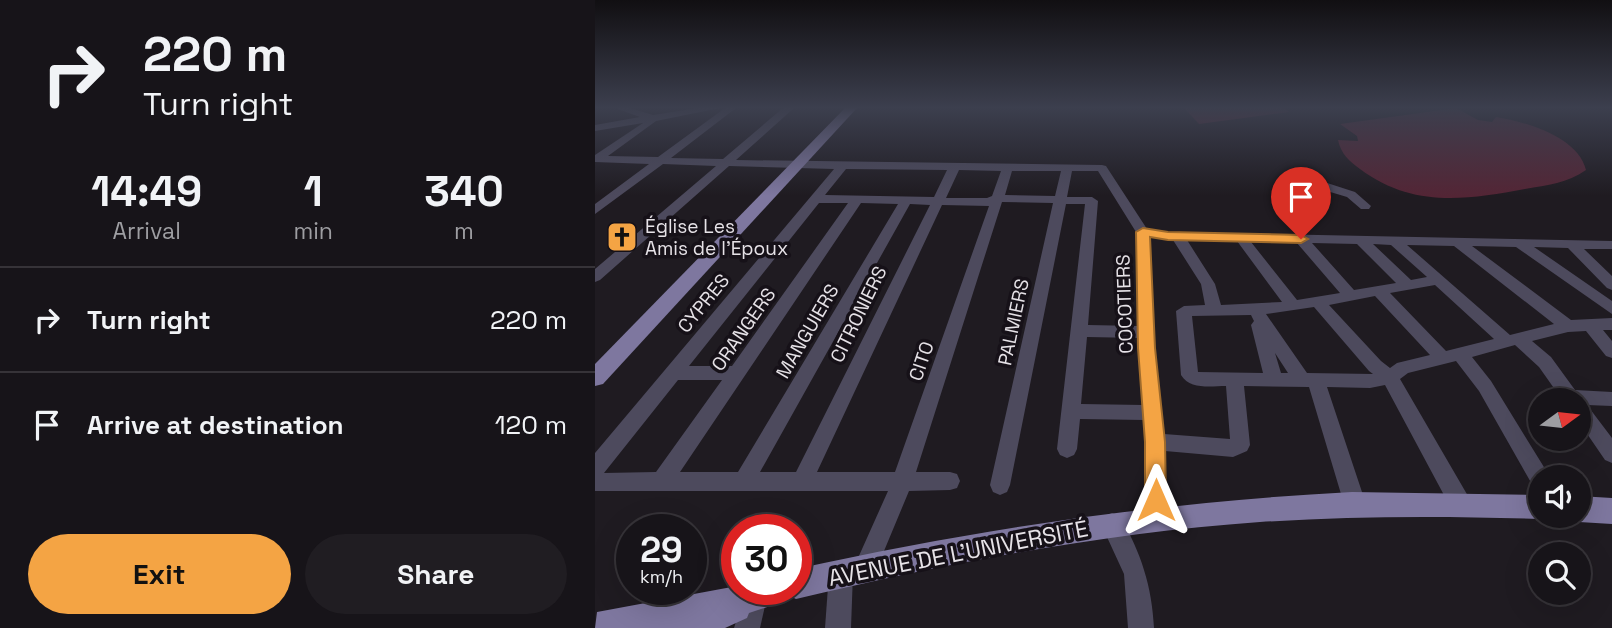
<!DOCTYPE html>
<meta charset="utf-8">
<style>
body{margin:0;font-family:"Space Grotesk",sans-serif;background:#201d22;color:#f1f3f6;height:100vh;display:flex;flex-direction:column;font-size:26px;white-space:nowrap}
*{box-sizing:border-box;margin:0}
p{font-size:23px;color:#9e9ea2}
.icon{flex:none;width:38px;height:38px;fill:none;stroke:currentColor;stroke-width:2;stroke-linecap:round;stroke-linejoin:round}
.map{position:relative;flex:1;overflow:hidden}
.sheet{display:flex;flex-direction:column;background:#171419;width:595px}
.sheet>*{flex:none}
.hud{background:#171419;color:#f1f3f6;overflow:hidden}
.needle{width:46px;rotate:75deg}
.fabs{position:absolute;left:933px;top:388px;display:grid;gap:14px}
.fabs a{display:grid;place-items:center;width:63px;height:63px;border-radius:50%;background:#171419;box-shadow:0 7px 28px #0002,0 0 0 2px #363338;font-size:35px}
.speed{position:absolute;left:21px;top:514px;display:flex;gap:14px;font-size:35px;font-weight:700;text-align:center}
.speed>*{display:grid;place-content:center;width:91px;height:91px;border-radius:50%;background:#171419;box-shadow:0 7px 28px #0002,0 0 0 2px #363338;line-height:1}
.speed small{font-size:18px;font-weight:400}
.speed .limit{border:10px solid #d22;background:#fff;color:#111}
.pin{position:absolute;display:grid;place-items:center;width:60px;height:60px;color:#fff;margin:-72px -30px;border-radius:50% 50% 50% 0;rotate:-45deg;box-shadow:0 0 7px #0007}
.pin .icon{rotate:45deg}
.me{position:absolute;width:77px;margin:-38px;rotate:0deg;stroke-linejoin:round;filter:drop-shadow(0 0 5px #0008)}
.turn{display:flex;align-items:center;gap:24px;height:147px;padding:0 28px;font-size:32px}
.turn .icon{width:91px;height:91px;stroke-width:2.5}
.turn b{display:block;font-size:49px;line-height:60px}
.eta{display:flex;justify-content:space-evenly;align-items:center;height:119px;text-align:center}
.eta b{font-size:42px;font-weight:800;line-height:49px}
.action{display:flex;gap:14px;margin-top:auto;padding:14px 28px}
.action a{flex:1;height:80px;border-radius:42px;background:#f4a444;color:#111;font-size:28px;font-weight:800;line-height:80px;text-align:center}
.action a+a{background:#201d22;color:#f1f3f6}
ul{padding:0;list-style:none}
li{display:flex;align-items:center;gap:21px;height:105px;padding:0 28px;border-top:2px solid #363338}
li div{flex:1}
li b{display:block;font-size:26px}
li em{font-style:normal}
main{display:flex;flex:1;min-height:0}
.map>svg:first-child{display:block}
.green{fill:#532535}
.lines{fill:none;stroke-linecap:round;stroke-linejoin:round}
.minor{fill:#4d4a5d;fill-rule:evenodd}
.major{fill:#7e779f;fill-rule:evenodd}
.route{fill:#f4a444;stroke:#9f6b2c;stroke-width:2}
.labels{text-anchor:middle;stroke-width:7;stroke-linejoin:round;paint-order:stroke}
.poi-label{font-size:19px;fill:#e6e2e7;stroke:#161118;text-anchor:start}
.street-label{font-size:19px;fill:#e6e2e7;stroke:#161118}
.near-street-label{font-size:23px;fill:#e6e2e7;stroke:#161118}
</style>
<main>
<section class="sheet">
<div class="hud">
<div class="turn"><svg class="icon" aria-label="right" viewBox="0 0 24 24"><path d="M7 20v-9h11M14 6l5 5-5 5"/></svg><div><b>220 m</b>Turn right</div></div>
</div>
<div class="eta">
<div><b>14:49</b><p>Arrival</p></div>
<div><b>1</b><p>min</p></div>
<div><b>340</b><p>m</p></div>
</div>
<ul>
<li><svg class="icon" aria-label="right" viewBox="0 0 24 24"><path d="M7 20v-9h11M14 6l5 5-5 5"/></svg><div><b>Turn right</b></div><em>220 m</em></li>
<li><svg class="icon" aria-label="arrive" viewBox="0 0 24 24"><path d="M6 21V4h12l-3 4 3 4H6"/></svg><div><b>Arrive at destination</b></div><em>120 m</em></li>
</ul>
<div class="action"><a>Exit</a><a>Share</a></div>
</section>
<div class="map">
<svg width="1017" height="628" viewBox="0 0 1017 628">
<rect width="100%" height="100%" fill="#1f1b21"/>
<g class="green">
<path d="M589,108H689L694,112L604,124Z"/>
<path d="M861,108L883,120L897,122L901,117C932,122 983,137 991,170C972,183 953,185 930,189C871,200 817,208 765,169C754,161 746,154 743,140L763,141L762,136L745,124Z"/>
</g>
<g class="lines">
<g class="minor">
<path d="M20,108H35L58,115L103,108H125L61,121L13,156L63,157L130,108H141L76,158L128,159L188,108H199L141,160L507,165L511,166L552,229L573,232L1017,241V249H989L1017,276V290L1012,288L973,248L939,247L1017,301V314L921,247L877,246L976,320L1017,318V330H1008L1017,341V358L1011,356L991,331L973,332L937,341L956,357L980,390L1017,392V406L992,405L1017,438V463L1010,460L984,422V401H968L944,367L920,345L877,357L896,381L952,472L955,478H945V488L938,486L884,391L861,361L813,373L805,379L873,496L876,503L873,510L865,513L857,510L790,385L775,388L732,387L771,504L768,511L760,514L752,511L749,504L714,387L649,386L655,445L652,451L638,457L570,451L573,517L570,524L562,527L554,524L551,517L549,420L485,419L482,449L479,455L472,458L465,455L462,449L490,204H471L415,485L412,492L405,495L398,492L395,485L458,203L407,202L321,472H355L362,474L365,481L362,488L355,490L314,491L279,575L271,579L263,575L259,567L293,491H0V453L239,169L134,166L5,280L0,282V269L121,166L68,164L0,214V204L54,164L0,162V155L48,123L0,131V125L45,117ZM251,169L352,170L339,197L230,195ZM364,170L406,171L397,196L392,198H351ZM417,171H466L460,196L410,195ZM477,171H503L541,232L543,326L493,325L503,201L497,197H472ZM224,203H253L137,366H94ZM266,203L303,204L143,472H85ZM315,204L335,205L201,472H165ZM347,205L394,206L300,472H222ZM555,237L578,240L606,284L610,305L589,306L581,311L586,375C595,390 616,386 631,386L635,439L569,434L560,348ZM592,240L642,241L687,302L626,305L620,284ZM656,242L702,243L745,293L702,300ZM717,243L762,244L801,283L759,290ZM778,244L796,245L832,277L816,280ZM812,245L859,246L959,324L915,335ZM840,285L899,339L851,351L795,293ZM780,296L835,355L802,363L795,368L786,361L734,305ZM719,307L774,371L778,374L712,373L671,314ZM656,315L659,321L656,325L668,373L603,372L597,316ZM492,337L543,338L548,405L486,404ZM680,353L693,373H686ZM83,380H127L61,472L9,473Z"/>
<path d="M726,181L760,192L776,206L774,209H766L752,197L722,188V182Z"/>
<path d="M517,513L525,516C546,553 557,586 559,628H533L529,574L506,524L509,516Z"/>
<path d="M246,561L254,565L258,573L256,628H230L234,573L238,565Z"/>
<path d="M151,590H169L172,597L165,628H139Z"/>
</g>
<g class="major">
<path d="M250,108H262L8,384L0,386V364Z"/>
<path d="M757,492L945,495V516H953L945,519C851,516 758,516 665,522C508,533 354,563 201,599L195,596L193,600L154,613L152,618L130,628H0L2,612L142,586V590H201V569C388,528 566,502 757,492Z"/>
<path d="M984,496L1017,498V524L984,522L975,518L984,516Z"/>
</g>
</g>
<linearGradient id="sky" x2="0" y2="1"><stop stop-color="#110f12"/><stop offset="0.55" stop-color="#3c3f4e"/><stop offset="1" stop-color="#3c3f4e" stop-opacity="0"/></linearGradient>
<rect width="1017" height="196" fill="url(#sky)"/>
<path class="route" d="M548,228L573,232L706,235L713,239L706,243L573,240L555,237L560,348L570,442L571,500L568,507L561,510L553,507L550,500V442L543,348L541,232Z"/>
<defs>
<g id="church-square" transform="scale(1.575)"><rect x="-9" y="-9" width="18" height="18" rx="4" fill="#f4a444" stroke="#161118"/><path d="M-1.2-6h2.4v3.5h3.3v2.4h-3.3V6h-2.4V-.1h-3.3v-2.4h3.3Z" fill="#111"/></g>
</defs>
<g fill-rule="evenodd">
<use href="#church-square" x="27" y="237"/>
</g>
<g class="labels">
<g class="poi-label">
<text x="50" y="233">Église Les<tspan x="50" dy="22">Amis de l'Époux</tspan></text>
</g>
<g class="street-label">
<text transform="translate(108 303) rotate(-51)" y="7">CYPRES</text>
<text transform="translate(529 304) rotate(-92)" y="7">COCOTIERS</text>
<text transform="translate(263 314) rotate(-64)" y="7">CITRONIERS</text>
<text transform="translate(418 322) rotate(-78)" y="7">PALMIERS</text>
<text transform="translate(148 329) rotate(-55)" y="7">ORANGERS</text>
<text transform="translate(212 331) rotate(-60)" y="7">MANGUIERS</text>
<text transform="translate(326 361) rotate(-71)" y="7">CITO</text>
</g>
<g class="near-street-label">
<text transform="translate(363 553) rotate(-11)" y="8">AVENUE DE L’UNIVERSITÉ</text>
</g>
</g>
</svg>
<div class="fabs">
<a><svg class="needle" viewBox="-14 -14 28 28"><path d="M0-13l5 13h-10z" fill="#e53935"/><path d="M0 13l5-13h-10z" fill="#9e9ea2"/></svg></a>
<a><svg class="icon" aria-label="sound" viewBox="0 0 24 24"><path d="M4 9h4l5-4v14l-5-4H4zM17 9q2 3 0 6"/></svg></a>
<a><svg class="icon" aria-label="search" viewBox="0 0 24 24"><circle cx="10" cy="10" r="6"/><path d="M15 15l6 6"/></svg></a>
</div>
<div class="speed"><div>29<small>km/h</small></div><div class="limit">30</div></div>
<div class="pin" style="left:706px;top:239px;background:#d93025"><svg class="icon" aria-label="arrive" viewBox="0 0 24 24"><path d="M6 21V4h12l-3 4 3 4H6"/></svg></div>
<svg class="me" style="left:561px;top:500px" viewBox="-20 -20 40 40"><path d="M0-17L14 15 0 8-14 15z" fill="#f4a444" stroke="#fff" stroke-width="4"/></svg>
</div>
</main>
